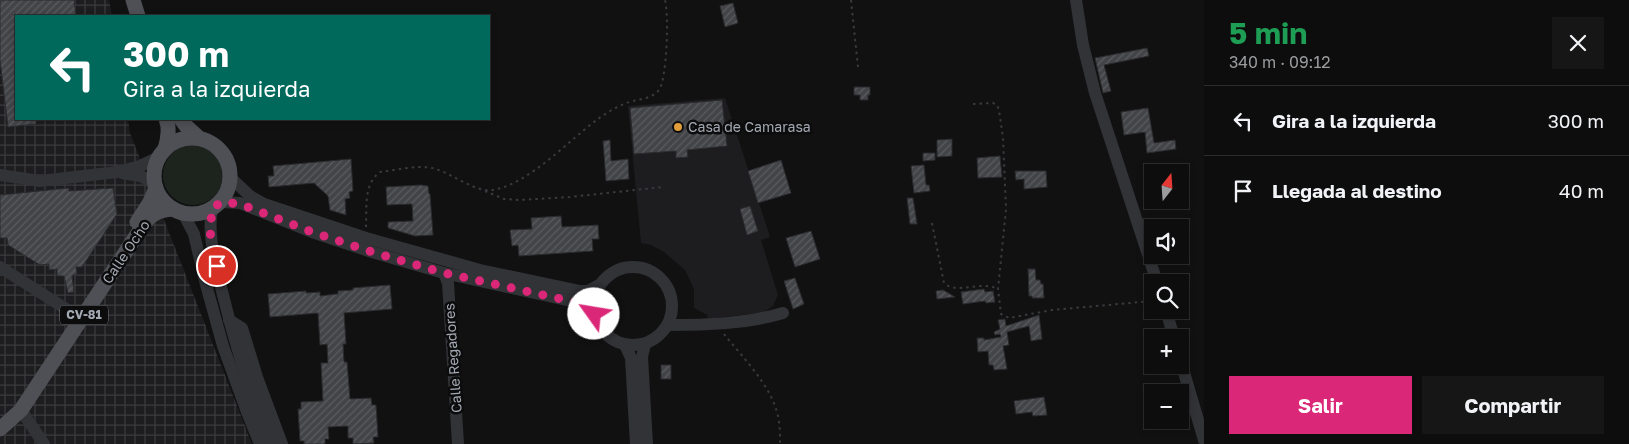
<!DOCTYPE html>
<html lang="es">
<meta charset="utf-8">
<style>
body{margin:0;font-family:"Golos Text",sans-serif;background:#161617;color:#f1f3f6;height:100vh;display:flex;flex-direction:column;font-size:19px;white-space:nowrap}
*{box-sizing:border-box;margin:0}
p{font-size:16px;color:#9a9c9e}
.icon{flex:none;width:28px;height:28px;fill:none;stroke:currentColor;stroke-width:2;stroke-linecap:round;stroke-linejoin:round}
.map{position:relative;flex:1;overflow:hidden}
.sheet{display:flex;flex-direction:column;background:#0d0d0e;width:425px}
.sheet>*{flex:none}
.hud{position:absolute;left:15px;top:15px;width:475px;height:105px;border-radius:0px;box-shadow:0 2px 8px #0003,0 0 0 1px #2d2d2e;background:#00695c;color:#fff;overflow:hidden}
.needle{width:32px;rotate:17deg}
.fabs{position:absolute;left:1144px;top:164px;display:grid;gap:10px}
.fabs a{display:grid;place-items:center;width:45px;height:45px;border-radius:0px;background:#0d0d0e;box-shadow:0 2px 8px #0003,0 0 0 1px #2d2d2e;font-size:25px}
.pin{position:absolute;display:grid;place-items:center;width:42px;height:42px;color:#fff;margin:-21px;border:2px solid #fff;border-radius:50%;box-shadow:0 1px 5px #0007}
.me{position:absolute;width:55px;margin:-28px;rotate:302deg;stroke-linejoin:round;filter:drop-shadow(0 0 4px #0008)}
.turn{display:flex;align-items:center;gap:18px;height:105px;padding:0 25px;font-size:22px}
.turn .icon{width:65px;height:65px;stroke-width:2.5}
.turn b{display:block;font-size:35px;line-height:42px}
.round{display:grid;place-items:center;flex:none;width:52px;height:52px;border-radius:0px;background:#161617}
.summary{display:flex;align-items:center;justify-content:space-between;height:85px;padding:0 25px}
h1{font-size:30px;font-weight:700;line-height:38px;color:#1e9e55}
.action{display:flex;gap:10px;margin-top:auto;padding:10px 25px}
.action a{flex:1;height:58px;border-radius:0px;background:#db2777;color:#fff;font-size:20px;font-weight:700;line-height:58px;text-align:center}
.action a+a{background:#161617;color:#f1f3f6}
ul{padding:0;list-style:none}
li{display:flex;align-items:center;gap:15px;height:70px;padding:0 25px;border-top:1px solid #2d2d2e}
li div{flex:1}
li b{display:block;font-size:19px}
li em{font-style:normal}
main{display:flex;flex:1;min-height:0}
.map>svg:first-child{display:block}
.built{fill:#1d1d1f}
.industrial{fill:url(#industrial-grid)}
.green{fill:#1d241e}
.building{fill:url(#building-hatch);stroke:#2b2b2e}
.lines{fill:none;stroke-linecap:round;stroke-linejoin:round}
.path{stroke:#383a3e;stroke-width:2;stroke-dasharray:2.5 4;stroke-linecap:butt}
.minor{stroke:#323337;stroke-width:12}
.major{stroke:#4e5055;stroke-width:15}
.route{stroke:#db2777;stroke-width:9;stroke-dasharray:0 16.2}
.poi-dot{fill:#e19d3a;stroke:#0c0c0d;stroke-width:2}
.labels{text-anchor:middle;stroke-width:5;stroke-linejoin:round;paint-order:stroke}
.shield{fill:#0c0c0d;stroke:#767a80;stroke-width:1}
.shield-label{font-size:12px;font-weight:bold;fill:#a3a9b2}
.poi-label{font-size:14px;fill:#a3a9b2;stroke:#0c0c0d;text-anchor:start}
.street-label{font-size:14px;fill:#a3a9b2;stroke:#0c0c0d}
</style>
<main>
<div class="map">
<svg width="1204" height="444" viewBox="0 0 1204 444">
<defs>
<pattern id="industrial-grid" width="8" height="8" patternUnits="userSpaceOnUse" patternTransform="scale(1.25)"><rect width="8" height="8" fill="#1d1d1f"/><path d="M0 4h8M4 0v8" fill="none" stroke="#3b3b3d"/></pattern>
<pattern id="building-hatch" width="6" height="6" patternUnits="userSpaceOnUse" patternTransform="scale(1.25)"><rect width="6" height="6" fill="#424448"/><path d="M-1 1l2-2M0 6l6-6M5 7l2-2" fill="none" stroke="#5a5c60"/></pattern>
</defs>
<rect width="100%" height="100%" fill="#111112"/>
<path class="built" d="M725,98L770,237L761,240L778,295L773,306L764,312L708,319L707,315L694,308V289L685,270L664,252L651,245L641,243L628,106Z"/>
<path class="industrial" d="M0,0H109L112,16H16V119H128L130,133L252,444H0Z"/>
<circle class="green" cx="193" cy="175" r="30"/>
<g class="building">
<path d="M0,0H74L76,16H16V119H36V124L8,127L0,60Z"/>
<path d="M733,3L738,23L725,27L720,6Z"/>
<path d="M1147,48L1149,56L1104,65L1111,91L1103,93L1095,58Z"/>
<path d="M854,87H870V95H868V100H860V95H854Z"/>
<path d="M722,100L727,146L687,150L688,157L676,158V151L634,154L630,108Z"/>
<path d="M1148,108L1154,143L1175,140L1176,149L1147,153L1145,132L1124,135L1121,112Z"/>
<path d="M952,139V156L937,157V140Z"/>
<path d="M610,140L611,161L628,159L629,179L606,181L603,141Z"/>
<path d="M923,153H935V160L923,161Z"/>
<path d="M1000,156L1002,177L978,178L977,158Z"/>
<path d="M351,159L353,191L349,192L350,198L345,199L346,215L330,210L328,196L314,183L269,187L268,176H274L273,166Z"/>
<path d="M781,160L791,193L758,203L748,171Z"/>
<path d="M924,165L926,185H929L930,191L914,193L911,166Z"/>
<path d="M1015,171H1046L1047,187L1024,189V179L1016,180Z"/>
<path d="M421,185L428,186L429,194H430L433,235L415,236L388,228V222L413,221L412,204L387,205L386,187Z"/>
<path d="M69,188V191L113,188L117,214L82,267H76L77,274L72,276L74,292L68,293L64,276H57V269L49,270V264L40,265L8,245L7,238H0V195Z"/>
<path d="M907,198H913L917,224H910Z"/>
<path d="M750,206L758,231L747,235L740,209Z"/>
<path d="M561,216L562,227L598,225L599,239H592L593,251L519,256L518,245L512,246L510,230L532,229L531,218Z"/>
<path d="M811,231L820,259L795,267L786,238Z"/>
<path d="M1028,269H1035L1036,280H1040L1041,284H1043L1044,298H1032V296H1029Z"/>
<path d="M795,278L804,304L793,309L784,281Z"/>
<path d="M390,285L392,309L344,313L346,344H343L344,362H347L350,399L371,398L372,405H376L378,437H373L374,443L353,444V438H348V426L328,427L329,439H325V444H304V441H300L298,409H301V402L323,401L321,363H328L327,344L320,345L318,313L270,317L268,294L306,291V293L320,292V296L336,294H338V291L353,290V288Z"/>
<path d="M984,289L985,292L993,291L995,302L986,303L985,301L963,304L961,292Z"/>
<path d="M943,290L955,297L937,299L936,291Z"/>
<path d="M1039,315L1042,339L1031,341L1029,326L1007,332L1009,345L1003,346L1007,369L994,370L993,365H989L988,351L978,352L977,338H984V340L1001,337L1000,334L995,335L994,332L1000,329L998,320L1005,319L1006,326Z"/>
<rect x="661" y="365" width="10" height="14"/>
<path d="M1044,397L1047,415L1033,416L1032,412L1016,414L1014,401Z"/>
</g>
<g class="lines">
<g class="path">
<path d="M851,0L858,67"/>
<path d="M973,104L993,103L997,105L999,110L1003,138L1006,209L998,289L1001,314L1009,318L1052,310L1152,301"/>
<path d="M485,191L504,199L519,200L570,197L663,187"/>
<path d="M932,223L944,283C957,295 980,280 998,289"/>
<path d="M366,227C367,209 363,184 380,172C397,170 419,164 436,169C452,174 477,193 492,190C528,185 569,140 598,119C606,113 615,108 624,104C635,99 651,100 659,90C667,79 669,14 665,0"/>
<path d="M724,334C743,358 771,385 778,416C780,425 780,435 780,444"/>
</g>
<g class="minor">
<path d="M1076,0L1083,45L1095,93L1157,282"/>
<path d="M122,173L141,176L155,185"/>
<path d="M0,175L40,181L117,172L140,166L159,157"/>
<path d="M231,178L250,196L264,204L366,238L480,270L580,291H588L599,285"/>
<path d="M221,202L240,203L312,232L372,252L444,273L585,304L594,314"/>
<path d="M212,209C207,236 216,265 222,291C235,344 250,394 270,444"/>
<path d="M183,213L194,234L205,281L223,346L247,412L260,444"/>
<circle cx="633" cy="306" r="39"/>
<path d="M0,267L74,314"/>
<path d="M444,273L448,283L458,444"/>
<path d="M1166,310L1174,338"/>
<path d="M229,320L242,328L257,377L282,444"/>
<path d="M668,325C706,325 746,324 783,313"/>
<path d="M645,344L642,357L647,444"/>
<path d="M625,345L631,358L636,444"/>
<path d="M1180,359L1204,440"/>
<path d="M21,410L44,444"/>
</g>
<g class="major">
<path d="M133,0L138,16"/>
<path d="M181,119L186,126L199,138"/>
<circle cx="192" cy="176" r="38"/>
<path d="M165,149C168,139 170,128 166,119"/>
<path d="M137,222L150,202L156,188"/>
<path d="M0,429L21,410L146,221C154,212 161,210 172,209"/>
</g>
</g>
<g class="lines">
<path class="route" d="M217,266L210,232L212,209L221,202L240,204L312,232L372,252L444,273L584,304L594,314"/>
</g>
<circle class="poi-dot" cx="678" cy="127" r="5"/>
<g class="labels">
<rect class="shield" x="60" y="305.5" width="48" height="19" rx="4"/>
<g class="shield-label">
<text x="84" y="319">CV-81</text>
</g>
<g class="poi-label">
<text x="688" y="132">Casa de Camarasa</text>
</g>
<g class="street-label">
<text transform="translate(126 252) rotate(-56)" y="5">Calle Ocho</text>
<text transform="translate(453 358) rotate(-94)" y="5">Calle Regadores</text>
</g>
</g>
</svg>
<div class="fabs">
<a><svg class="needle" viewBox="-14 -14 28 28"><path d="M0-13l5 13h-10z" fill="#e53935"/><path d="M0 13l5-13h-10z" fill="#9a9c9e"/></svg></a>
<a><svg class="icon" aria-label="sound" viewBox="0 0 24 24"><path d="M4 9h4l5-4v14l-5-4H4zM17 9q2 3 0 6"/></svg></a>
<a><svg class="icon" aria-label="search" viewBox="0 0 24 24"><circle cx="10" cy="10" r="6"/><path d="M15 15l6 6"/></svg></a>
<a>+</a>
<a>−</a>
</div>
<div class="pin" style="left:217px;top:266px;background:#d93025"><svg class="icon" aria-label="arrive" viewBox="0 0 24 24"><path d="M6 21V4h12l-3 4 3 4H6"/></svg></div>
<svg class="me" style="left:594px;top:314px" viewBox="-20 -20 40 40"><circle r="19" fill="#fff"/><path d="M0-13L10 11 0 6-10 11z" fill="#db2777"/></svg>
<div class="hud">
<div class="turn"><svg class="icon" aria-label="left" viewBox="0 0 24 24"><path d="M17 20v-9H6M10 6l-5 5 5 5"/></svg><div><b>300 m</b>Gira a la izquierda</div></div>
</div>
</div>
<section class="sheet">
<div class="summary"><div><h1>5 min</h1><p>340 m · 09:12</p></div><a class="round"><svg class="icon" aria-label="close" viewBox="0 0 24 24"><path d="M6 6l12 12M18 6L6 18"/></svg></a></div>
<ul>
<li><svg class="icon" aria-label="left" viewBox="0 0 24 24"><path d="M17 20v-9H6M10 6l-5 5 5 5"/></svg><div><b>Gira a la izquierda</b></div><em>300 m</em></li>
<li><svg class="icon" aria-label="arrive" viewBox="0 0 24 24"><path d="M6 21V4h12l-3 4 3 4H6"/></svg><div><b>Llegada al destino</b></div><em>40 m</em></li>
</ul>
<div class="action"><a>Salir</a><a>Compartir</a></div>
</section>
</main>
